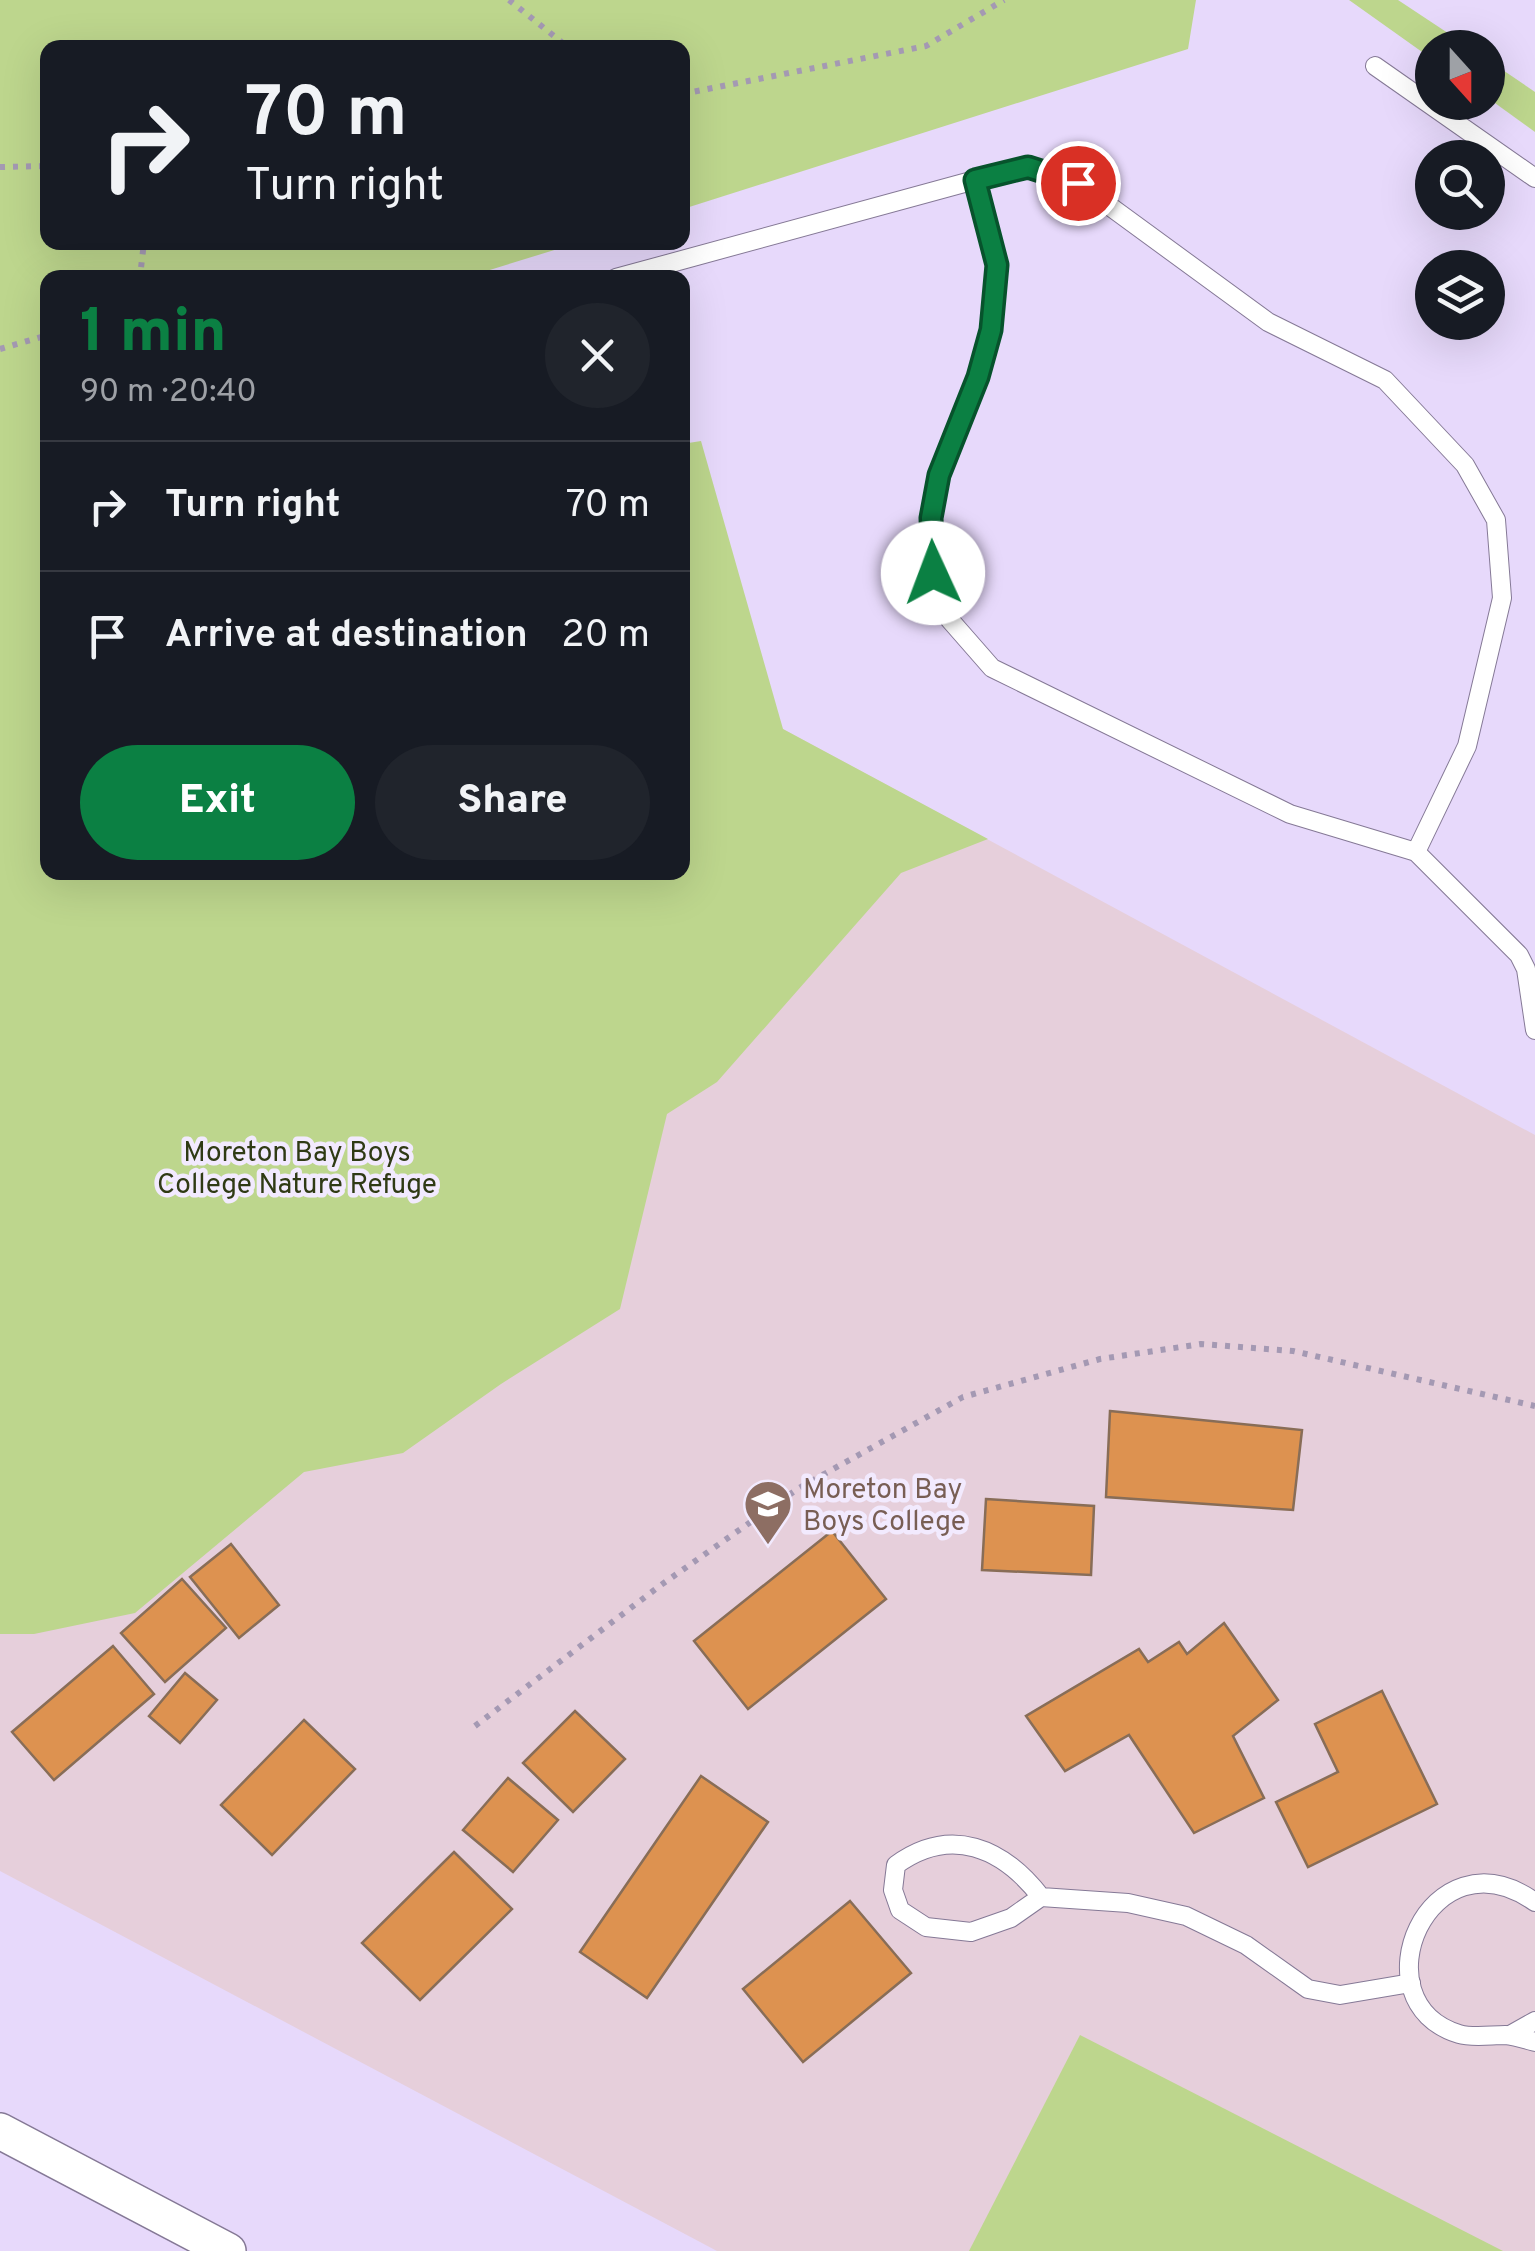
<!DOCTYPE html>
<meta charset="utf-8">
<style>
body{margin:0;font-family:Overpass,sans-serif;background:#20242c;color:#f1f3f6;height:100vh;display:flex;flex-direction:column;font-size:38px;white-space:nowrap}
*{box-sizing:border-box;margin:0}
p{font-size:32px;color:#9ea1a6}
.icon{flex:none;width:55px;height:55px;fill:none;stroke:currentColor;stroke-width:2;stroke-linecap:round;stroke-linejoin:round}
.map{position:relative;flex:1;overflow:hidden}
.details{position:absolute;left:40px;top:270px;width:650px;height:610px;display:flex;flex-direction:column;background:#171b24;border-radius:20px;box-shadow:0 10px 40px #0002}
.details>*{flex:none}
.banner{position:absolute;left:40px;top:40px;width:650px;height:210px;border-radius:20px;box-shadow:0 10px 40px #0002;background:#171b24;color:#f1f3f6;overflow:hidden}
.needle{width:65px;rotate:159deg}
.buttons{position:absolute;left:1415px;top:30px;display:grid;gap:20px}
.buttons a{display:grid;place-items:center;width:90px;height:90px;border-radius:50%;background:#171b24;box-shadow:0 10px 40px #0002;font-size:50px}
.pin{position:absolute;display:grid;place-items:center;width:85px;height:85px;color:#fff;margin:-42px;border:5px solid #fff;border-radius:50%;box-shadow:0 2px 10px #0007}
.me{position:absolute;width:110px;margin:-55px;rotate:358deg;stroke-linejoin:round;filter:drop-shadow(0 0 8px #0008)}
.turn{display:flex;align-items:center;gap:35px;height:210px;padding:0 40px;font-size:45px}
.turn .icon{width:130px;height:130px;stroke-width:2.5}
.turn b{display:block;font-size:70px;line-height:85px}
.round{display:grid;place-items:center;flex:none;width:105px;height:105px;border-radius:52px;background:#20242c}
.overview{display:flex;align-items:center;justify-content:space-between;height:170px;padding:0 40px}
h1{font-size:60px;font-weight:800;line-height:75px;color:#0b8043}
.primary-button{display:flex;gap:20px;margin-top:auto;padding:20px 40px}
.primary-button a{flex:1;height:115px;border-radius:60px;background:#0b8043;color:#fff;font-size:40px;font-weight:800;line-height:115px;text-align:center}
.primary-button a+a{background:#20242c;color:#f1f3f6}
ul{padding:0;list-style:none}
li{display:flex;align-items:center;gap:30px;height:130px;padding:0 40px;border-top:2px solid #363941}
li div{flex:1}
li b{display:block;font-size:38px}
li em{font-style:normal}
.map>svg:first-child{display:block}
.education{fill:#e6cfdb}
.green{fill:#bdd68d}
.building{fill:#dd9250;stroke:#886d57;stroke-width:2.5}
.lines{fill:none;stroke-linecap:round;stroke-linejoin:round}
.service-casing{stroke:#857996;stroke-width:20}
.minor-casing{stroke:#857996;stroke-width:38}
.path{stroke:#a499b3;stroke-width:6;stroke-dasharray:5 8;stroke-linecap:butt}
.service{stroke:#fff;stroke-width:18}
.minor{stroke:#fff;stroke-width:35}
.route-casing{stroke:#07532c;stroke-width:25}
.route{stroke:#0b8043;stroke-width:18}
.labels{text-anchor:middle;stroke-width:9;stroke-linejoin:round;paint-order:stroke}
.park-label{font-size:28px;fill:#2f3a14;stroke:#f2eafe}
.education-label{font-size:28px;fill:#785e54;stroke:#f2eafe;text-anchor:start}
</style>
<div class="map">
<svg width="1535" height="2251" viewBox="0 0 1535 2251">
<rect width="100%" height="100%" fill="#e7d9fb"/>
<path class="education" d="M683,675L1535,1135V2251H717L0,1871V1221L682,872Z"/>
<g class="green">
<path d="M0,0H1196L1188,49L683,209L682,48H48V242L577,243L467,277L48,278V872H682V444L701,441L783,729L988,839L901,873L717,1082L667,1114L620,1309L501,1384L403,1453L304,1472L135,1613L34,1634H0Z"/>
<path d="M1349,0H1398L1469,47L1432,48V59Z"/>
<path d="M1488,60L1535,92V132L1488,98Z"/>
<path d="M1080,2035L1503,2251H969Z"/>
</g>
<g class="building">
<path d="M1110,1411L1302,1430L1293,1510L1106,1497Z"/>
<path d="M986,1499L1094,1506L1091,1575L982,1570Z"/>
<path d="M832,1531L886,1599L748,1709L694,1641Z"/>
<path d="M231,1544L279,1605L239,1638L190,1577Z"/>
<path d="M182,1579L226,1628L165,1682L121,1633Z"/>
<path d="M1224,1623L1278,1700L1233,1736L1264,1798L1194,1833L1129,1735L1065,1771L1026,1716L1139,1649L1148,1662L1179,1642L1187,1654Z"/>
<path d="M113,1646L154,1694L54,1780L12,1732Z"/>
<path d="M185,1673L217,1700L180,1743L149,1716Z"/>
<path d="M1382,1691L1437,1804L1308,1867L1276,1802L1338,1772L1315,1724Z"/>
<path d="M575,1711L625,1759L573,1812L523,1763Z"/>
<path d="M304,1720L355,1769L272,1855L221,1805Z"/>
<path d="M701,1776L768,1822L647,1998L580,1952Z"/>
<path d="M508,1778L558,1820L513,1872L463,1830Z"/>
<path d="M454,1852L512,1909L420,2000L362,1943Z"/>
<path d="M850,1901L911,1973L803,2062L743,1989Z"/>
</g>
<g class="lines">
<g class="service-casing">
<g id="service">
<path d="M1375,66L1535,178"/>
<path d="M975,180L1028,167L1078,183L1268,322L1385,380L1465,465L1496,520L1502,598L1467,746L1416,852"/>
<path d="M616,278L975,180L997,265L991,330L978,377L939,475L931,518L933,573L950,620L992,668L1290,814L1416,852L1519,955L1526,969L1535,1030"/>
<path d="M1041,1897C1003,1848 951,1825 896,1865L893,1890L900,1910L926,1927L971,1932L1011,1918L1041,1897L1128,1903L1186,1916L1246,1945L1308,1989L1340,1995L1411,1983"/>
<path d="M1535,1902C1429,1827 1355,2002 1459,2034C1472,2038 1491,2035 1505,2035C1515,2036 1525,2039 1535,2042"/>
<path d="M1510,2035L1535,2021"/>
</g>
</g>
<g class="minor-casing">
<path id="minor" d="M0,2131L228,2251"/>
</g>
<g class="path">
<path d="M509,0L569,48"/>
<path d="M682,94L926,46L1004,0"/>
<path d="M0,167L48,166"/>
<path d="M134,278L141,268L144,242"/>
<path d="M0,349L48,335"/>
<path d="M475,1726L661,1585L799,1488L963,1397L1100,1359L1201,1344L1293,1351L1535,1406"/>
</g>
<use href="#service" class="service"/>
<use href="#minor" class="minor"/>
</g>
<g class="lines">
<g class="route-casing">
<path id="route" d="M933,573L931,518L939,475L978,377L991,330L997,265L975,180L1028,167L1078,183"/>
</g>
<use href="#route" class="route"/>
</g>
<defs>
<g id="school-pin" transform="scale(2.5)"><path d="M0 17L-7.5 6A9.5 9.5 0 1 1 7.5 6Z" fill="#8d6e63" stroke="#f2eafe"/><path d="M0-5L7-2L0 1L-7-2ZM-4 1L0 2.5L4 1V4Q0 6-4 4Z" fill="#fff"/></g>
</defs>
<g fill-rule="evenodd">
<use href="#school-pin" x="768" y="1504"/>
</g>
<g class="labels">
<g class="park-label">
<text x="297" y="1161">Moreton Bay Boys<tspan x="297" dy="32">College Nature Refuge</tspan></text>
</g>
<g class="education-label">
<text x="803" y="1498">Moreton Bay<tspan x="803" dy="32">Boys College</tspan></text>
</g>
</g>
</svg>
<div class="buttons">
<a><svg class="needle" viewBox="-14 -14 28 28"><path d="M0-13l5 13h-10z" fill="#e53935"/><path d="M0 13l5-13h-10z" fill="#9ea1a6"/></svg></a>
<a><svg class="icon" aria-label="search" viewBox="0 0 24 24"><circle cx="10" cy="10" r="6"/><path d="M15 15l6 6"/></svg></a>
<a><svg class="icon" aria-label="layers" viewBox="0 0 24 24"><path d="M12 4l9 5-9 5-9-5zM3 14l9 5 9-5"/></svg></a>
</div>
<div class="pin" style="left:1078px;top:183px;background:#d93025"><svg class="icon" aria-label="arrive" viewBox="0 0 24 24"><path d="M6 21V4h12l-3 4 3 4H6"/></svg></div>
<svg class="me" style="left:933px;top:573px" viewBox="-20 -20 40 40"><circle r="19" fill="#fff"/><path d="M0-13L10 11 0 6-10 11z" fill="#0b8043"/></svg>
<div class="banner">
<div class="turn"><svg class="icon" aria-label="right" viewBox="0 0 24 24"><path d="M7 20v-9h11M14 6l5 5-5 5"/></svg><div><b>70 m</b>Turn right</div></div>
</div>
<section class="details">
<div class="overview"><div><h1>1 min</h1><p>90 m · 20:40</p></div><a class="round"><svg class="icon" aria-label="close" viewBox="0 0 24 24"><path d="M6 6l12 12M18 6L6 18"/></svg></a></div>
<ul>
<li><svg class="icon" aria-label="right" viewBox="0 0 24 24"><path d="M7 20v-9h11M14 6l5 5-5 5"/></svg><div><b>Turn right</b></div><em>70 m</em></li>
<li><svg class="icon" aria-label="arrive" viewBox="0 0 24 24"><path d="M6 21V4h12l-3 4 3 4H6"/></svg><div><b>Arrive at destination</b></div><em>20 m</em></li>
</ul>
<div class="primary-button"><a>Exit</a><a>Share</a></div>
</section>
</div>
